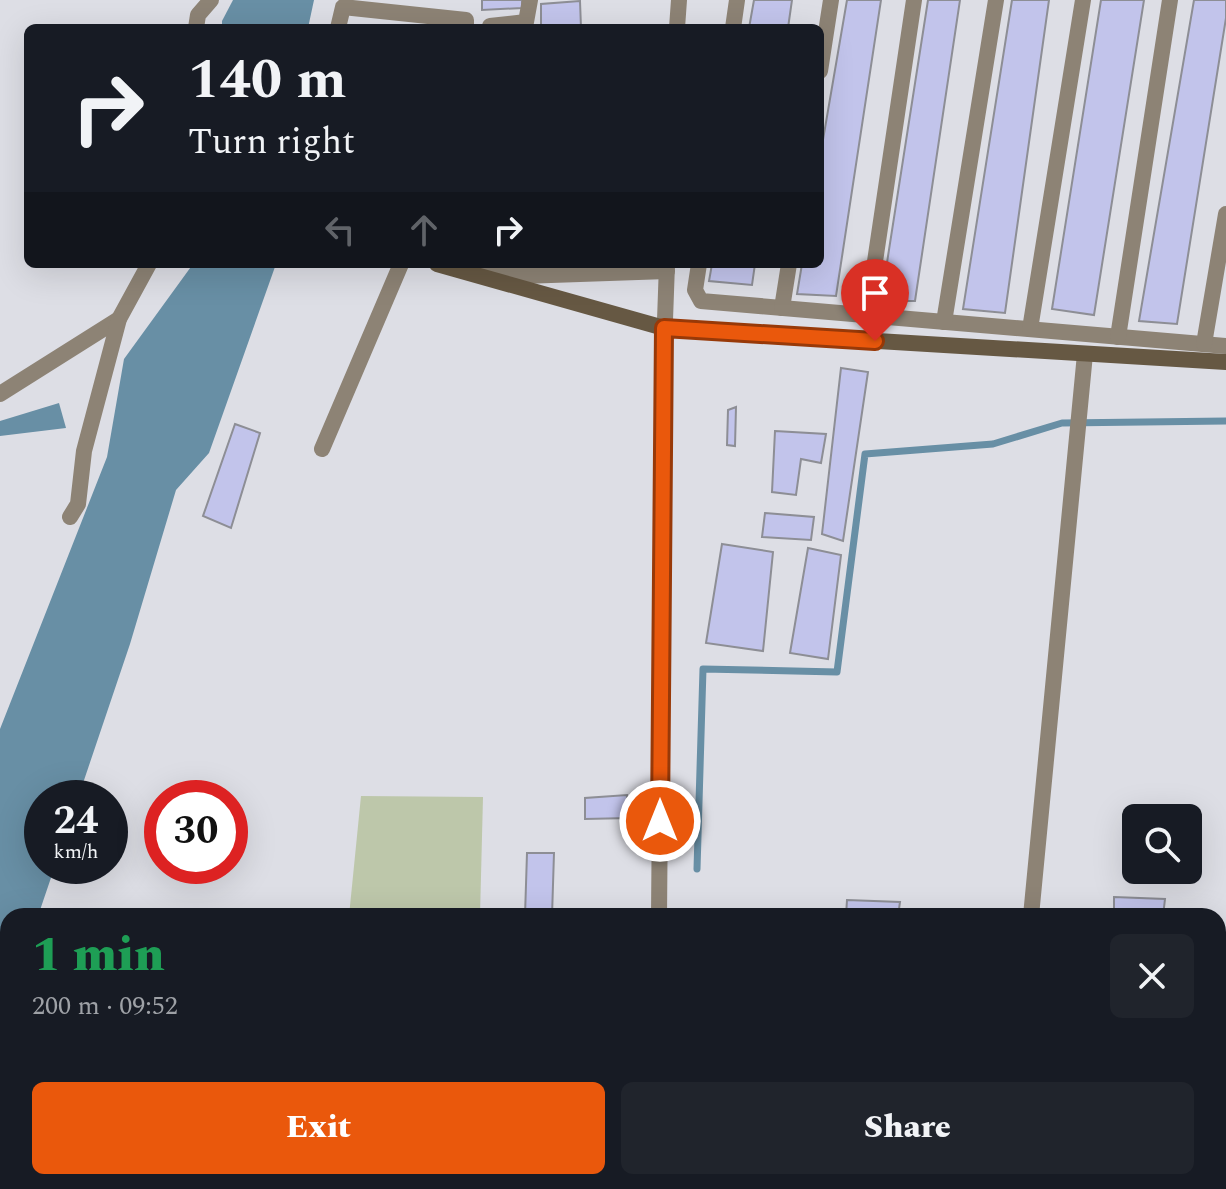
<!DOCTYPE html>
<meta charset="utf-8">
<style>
body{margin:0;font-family:Spectral,serif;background:#20242c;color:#f1f3f6;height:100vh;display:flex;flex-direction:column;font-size:30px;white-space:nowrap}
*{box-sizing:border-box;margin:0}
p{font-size:26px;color:#9ea1a6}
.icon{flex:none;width:44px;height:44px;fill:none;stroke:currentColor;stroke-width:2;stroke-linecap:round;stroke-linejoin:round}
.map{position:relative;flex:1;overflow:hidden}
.panel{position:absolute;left:0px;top:908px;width:1226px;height:282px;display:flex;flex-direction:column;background:#171b24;border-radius:24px 24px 0 0;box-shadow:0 8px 32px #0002}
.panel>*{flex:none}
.guide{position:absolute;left:24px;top:24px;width:800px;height:244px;border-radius:12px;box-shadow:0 8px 32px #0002;background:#171b24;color:#f1f3f6;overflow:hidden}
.tools{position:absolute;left:1122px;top:804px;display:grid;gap:16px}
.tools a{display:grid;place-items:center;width:80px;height:80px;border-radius:12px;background:#171b24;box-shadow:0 8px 32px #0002;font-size:40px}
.speed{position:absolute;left:24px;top:780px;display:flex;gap:16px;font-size:40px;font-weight:700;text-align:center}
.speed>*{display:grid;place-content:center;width:104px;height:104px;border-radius:50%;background:#171b24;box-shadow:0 8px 32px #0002;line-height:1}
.speed small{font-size:20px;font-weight:400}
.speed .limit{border:12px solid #d22;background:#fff;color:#111}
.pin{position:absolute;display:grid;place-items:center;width:68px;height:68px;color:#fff;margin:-82px -34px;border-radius:50% 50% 50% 0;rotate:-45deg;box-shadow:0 0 8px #0007}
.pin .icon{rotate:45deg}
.me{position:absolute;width:88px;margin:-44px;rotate:0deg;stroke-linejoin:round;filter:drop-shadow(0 0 6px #0008)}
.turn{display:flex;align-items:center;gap:28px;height:168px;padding:0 32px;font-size:36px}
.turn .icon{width:104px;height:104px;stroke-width:2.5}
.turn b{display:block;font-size:56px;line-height:68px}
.lanes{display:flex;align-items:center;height:76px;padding:0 32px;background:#0003;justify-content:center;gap:40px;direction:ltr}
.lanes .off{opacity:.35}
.round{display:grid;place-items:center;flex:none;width:84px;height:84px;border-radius:12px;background:#20242c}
.summary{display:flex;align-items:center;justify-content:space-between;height:136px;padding:0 32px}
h1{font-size:48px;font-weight:800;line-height:60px;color:#1e9e55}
.button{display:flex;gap:16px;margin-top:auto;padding:16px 32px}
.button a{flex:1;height:92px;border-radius:12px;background:#ea580c;color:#fff;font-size:32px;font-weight:800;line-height:92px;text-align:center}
.button a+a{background:#20242c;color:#f1f3f6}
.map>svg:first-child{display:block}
.green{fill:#bdc7aa}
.water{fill:#688fa5}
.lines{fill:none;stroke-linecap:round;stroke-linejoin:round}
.stream{stroke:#688fa5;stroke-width:7}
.building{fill:#c2c4eb;stroke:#8d8e95;stroke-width:2}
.street{stroke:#8d8375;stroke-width:16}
.secondary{stroke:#665843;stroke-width:16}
.route-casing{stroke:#983908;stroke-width:20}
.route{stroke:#ea580c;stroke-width:14}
</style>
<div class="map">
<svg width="1226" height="1189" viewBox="0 0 1226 1189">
<rect width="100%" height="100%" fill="#dddee5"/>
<path class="green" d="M361,796L483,797L480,916H349Z"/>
<g class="water">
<path d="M233,0H314L308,28H222V21Z"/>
<path d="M193,264H276L209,453L176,490L130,644L78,798H42V866H55L38,916H8V1182H32L33,1189H0V729L107,457L124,359Z"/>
<path d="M59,403L66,428L0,436V421Z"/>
</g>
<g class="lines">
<path class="stream" d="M697,869L703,669L837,672L865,454L993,444L1062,423L1226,421"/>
</g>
<g class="building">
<path d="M482,0H522V8L482,10Z"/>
<path d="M754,0H792L788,28H749Z"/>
<path d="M847,0H881L836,296L797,294L802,264H820V157Z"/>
<path d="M928,0H960L915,301H881Z"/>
<path d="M1012,0H1049L1005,313L963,309Z"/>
<path d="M1101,0H1144L1094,315L1052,309Z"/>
<path d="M1194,0H1226V18L1177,324L1139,321Z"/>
<path d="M580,1L581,28H541V4Z"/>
<path d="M712,264H755L752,285L709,281Z"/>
<path d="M841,368L868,372L843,541L822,534Z"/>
<path d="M736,407L735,446L727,445L728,410Z"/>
<path d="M235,424L260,433L231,528L203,516Z"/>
<path d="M775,431L826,434L821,463L801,459L796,495L772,492Z"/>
<path d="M765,513L814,517L811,540L762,537Z"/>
<path d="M722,544L773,552L763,651L706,643Z"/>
<path d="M808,548L841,555L828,659L790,653Z"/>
<path d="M627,795L629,818L585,819V798Z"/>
<path d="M527,853H554L552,916H525Z"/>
<path d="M1114,897L1165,899L1163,916H1114Z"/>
<path d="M847,900L900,902L898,916H846Z"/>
<path d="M1224,958L1226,1004H1218Z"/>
<path d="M1218,1018L1226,1019V1049H1218Z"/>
<path d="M678,1182H710L709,1189H677Z"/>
<path d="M723,1182H757L756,1189H722Z"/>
<path d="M767,1182H804L803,1189H766Z"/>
<path d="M953,1182H1007L1006,1189H957L952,1188Z"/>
<path d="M1167,1182H1207V1189H1166Z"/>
</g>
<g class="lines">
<g class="street">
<path d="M490,26L526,22L530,0"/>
<path d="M196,28L198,15L211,0"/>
<path d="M338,28L343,7L466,20V28"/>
<path d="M677,28L679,0"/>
<path d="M733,28L737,0"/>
<path d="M820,71L831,0"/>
<path d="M487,264L522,276L667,271"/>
<path d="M699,264L695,290L701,301L1226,346"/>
<path d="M782,308L789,264"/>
<path d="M867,315L914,0"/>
<path d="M944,322L996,0"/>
<path d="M1030,329L1083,0"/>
<path d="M1118,337L1170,0"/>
<path d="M1204,344L1226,214"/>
<path d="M0,394L119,319"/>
<path d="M322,449L401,264"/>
<path d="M70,517L78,504L84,451L119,319L149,264"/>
<path d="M659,916L664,348L667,264"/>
<path d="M1031,916L1085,354"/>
<path d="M643,1189L655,1182"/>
</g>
<g class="secondary">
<path d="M437,264L664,328L1226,362"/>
<path d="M1218,1062H1226"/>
</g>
</g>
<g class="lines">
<g class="route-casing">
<path id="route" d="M660,821L664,328L875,341"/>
</g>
<use href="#route" class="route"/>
</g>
</svg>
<div class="tools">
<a><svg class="icon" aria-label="search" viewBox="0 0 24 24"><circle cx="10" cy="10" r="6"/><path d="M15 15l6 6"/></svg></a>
</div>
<div class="speed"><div>24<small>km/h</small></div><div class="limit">30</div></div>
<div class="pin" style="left:875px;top:341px;background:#d93025"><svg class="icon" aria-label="arrive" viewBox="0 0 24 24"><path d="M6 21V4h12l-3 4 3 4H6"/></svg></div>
<svg class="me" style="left:660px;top:821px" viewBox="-20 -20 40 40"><circle r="17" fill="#ea580c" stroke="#fff" stroke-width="3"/><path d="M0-11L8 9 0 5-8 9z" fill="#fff"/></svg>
<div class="guide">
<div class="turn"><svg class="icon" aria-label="right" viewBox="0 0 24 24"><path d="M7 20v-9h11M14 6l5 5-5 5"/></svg><div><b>140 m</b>Turn right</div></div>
<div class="lanes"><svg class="icon off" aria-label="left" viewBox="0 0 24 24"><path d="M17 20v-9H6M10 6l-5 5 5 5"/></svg><svg class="icon off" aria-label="ahead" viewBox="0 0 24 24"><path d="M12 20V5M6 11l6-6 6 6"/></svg><svg class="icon" aria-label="right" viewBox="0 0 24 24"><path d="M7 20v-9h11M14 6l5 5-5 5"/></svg></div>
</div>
<section class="panel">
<div class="summary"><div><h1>1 min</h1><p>200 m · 09:52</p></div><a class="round"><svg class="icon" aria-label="close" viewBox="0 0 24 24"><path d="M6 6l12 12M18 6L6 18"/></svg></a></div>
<div class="button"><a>Exit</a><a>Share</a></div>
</section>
</div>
